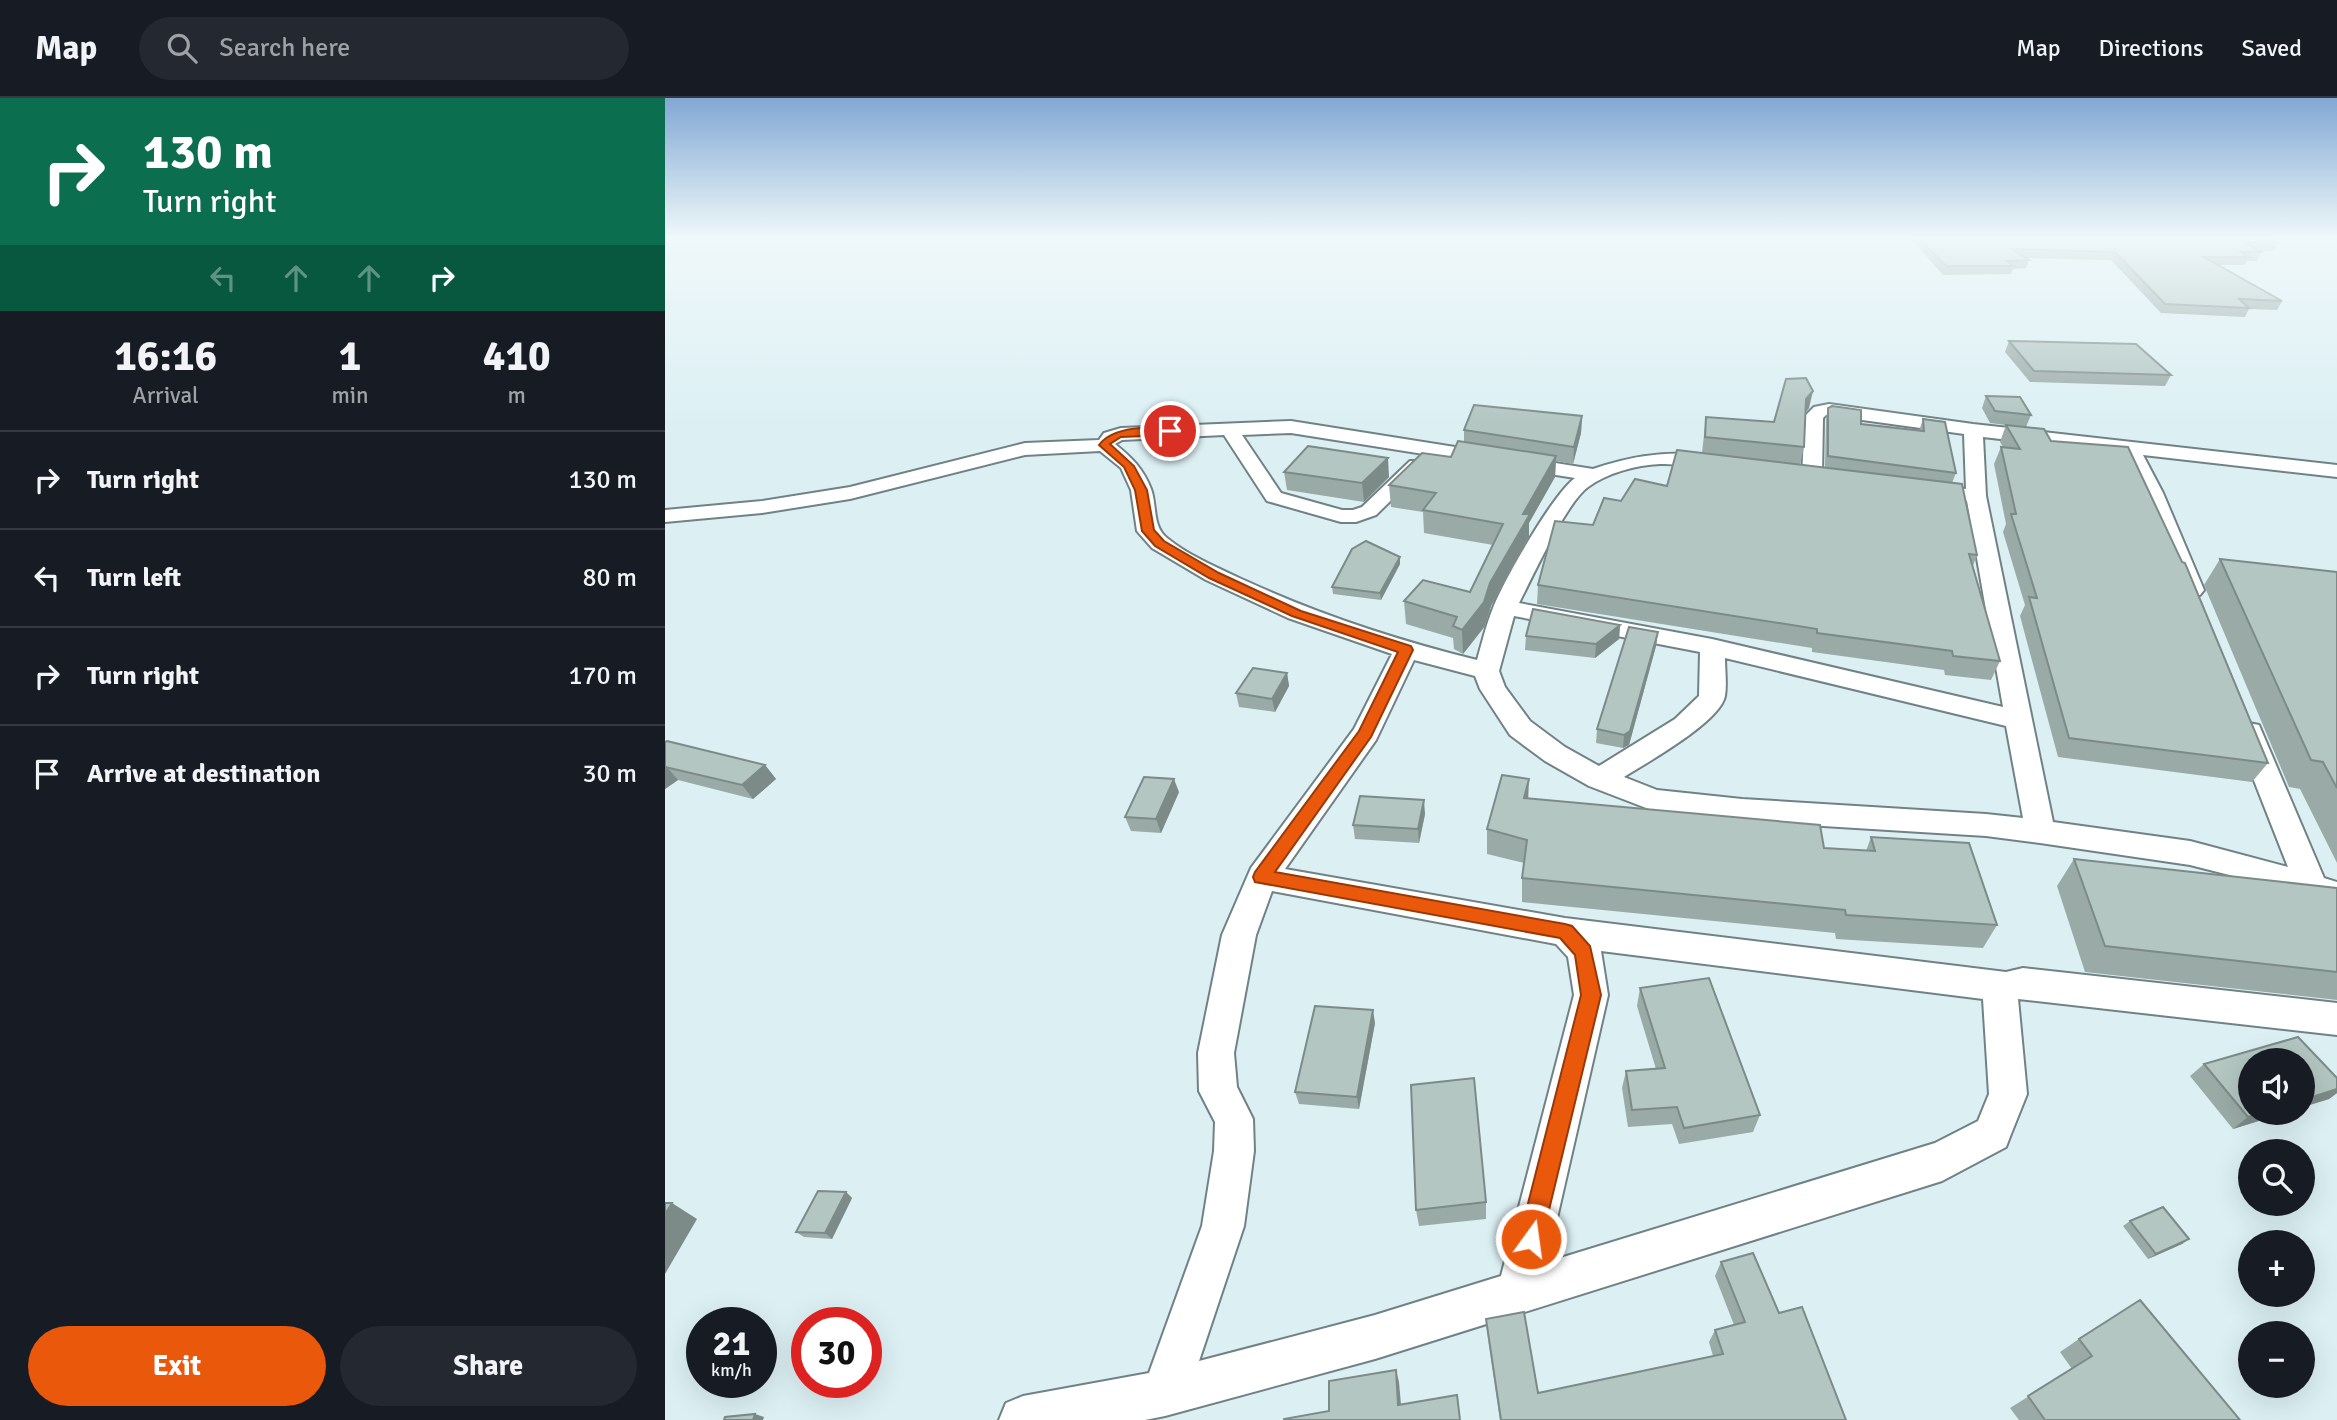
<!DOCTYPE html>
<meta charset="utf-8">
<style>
body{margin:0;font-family:Signika,sans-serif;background:#242831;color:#f1f3f6;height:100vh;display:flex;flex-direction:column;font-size:26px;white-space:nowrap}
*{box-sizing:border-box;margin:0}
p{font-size:23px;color:#9ea1a6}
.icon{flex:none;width:38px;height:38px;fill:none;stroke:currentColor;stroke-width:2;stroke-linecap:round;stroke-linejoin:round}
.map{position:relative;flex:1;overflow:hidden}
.panel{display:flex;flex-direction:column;background:#171b24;width:665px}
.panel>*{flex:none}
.top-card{background:#0b6e4f;color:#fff;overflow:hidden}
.tools{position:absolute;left:1573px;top:950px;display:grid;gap:14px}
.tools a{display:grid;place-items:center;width:77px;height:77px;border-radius:50%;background:#171b24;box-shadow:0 7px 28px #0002;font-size:35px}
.speed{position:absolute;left:21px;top:1209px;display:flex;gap:14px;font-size:35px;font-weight:700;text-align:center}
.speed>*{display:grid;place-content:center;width:91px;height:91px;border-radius:50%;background:#171b24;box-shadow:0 7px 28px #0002;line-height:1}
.speed small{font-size:18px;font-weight:400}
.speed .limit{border:10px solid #d22;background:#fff;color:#111}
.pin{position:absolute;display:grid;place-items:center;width:60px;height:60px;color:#fff;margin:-30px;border:4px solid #fff;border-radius:50%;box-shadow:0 2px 7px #0007}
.me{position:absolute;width:77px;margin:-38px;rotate:14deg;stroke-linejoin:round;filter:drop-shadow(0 0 5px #0008)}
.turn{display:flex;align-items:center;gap:24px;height:147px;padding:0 28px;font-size:32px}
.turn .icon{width:91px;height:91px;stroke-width:2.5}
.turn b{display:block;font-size:49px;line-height:60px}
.lanes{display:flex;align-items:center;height:66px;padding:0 28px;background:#0003;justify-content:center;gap:35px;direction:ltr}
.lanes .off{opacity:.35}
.eta{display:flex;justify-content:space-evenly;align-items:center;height:119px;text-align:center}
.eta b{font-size:42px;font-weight:700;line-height:49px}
.primary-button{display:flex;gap:14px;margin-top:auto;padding:14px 28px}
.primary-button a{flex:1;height:80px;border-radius:42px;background:#ea580c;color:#fff;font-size:28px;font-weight:700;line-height:80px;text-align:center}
.primary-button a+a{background:#242831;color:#f1f3f6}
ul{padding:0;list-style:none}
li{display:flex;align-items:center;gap:21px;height:98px;padding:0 28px;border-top:2px solid #363941}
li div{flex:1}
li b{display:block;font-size:26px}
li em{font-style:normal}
header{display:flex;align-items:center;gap:42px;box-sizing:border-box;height:98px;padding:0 35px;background:#171b24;border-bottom:2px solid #363941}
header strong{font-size:33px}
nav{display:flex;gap:38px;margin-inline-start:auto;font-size:24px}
.search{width:490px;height:63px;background:#242831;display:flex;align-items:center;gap:18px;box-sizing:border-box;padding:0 24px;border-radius:38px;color:#9ea1a6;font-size:26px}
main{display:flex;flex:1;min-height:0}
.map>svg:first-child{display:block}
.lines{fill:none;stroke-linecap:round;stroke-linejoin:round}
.minor-casing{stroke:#708286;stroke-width:4}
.minor{fill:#fff;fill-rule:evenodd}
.wall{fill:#9aaaa7}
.shaded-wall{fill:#7d8b88}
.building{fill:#b3c6c2;stroke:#7d8b88;stroke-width:2}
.route{fill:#ea580c;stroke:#983908;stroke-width:2}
</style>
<header>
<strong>Map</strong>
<div class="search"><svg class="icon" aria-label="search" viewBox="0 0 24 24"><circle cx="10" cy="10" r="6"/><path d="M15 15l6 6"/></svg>Search here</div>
<nav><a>Map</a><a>Directions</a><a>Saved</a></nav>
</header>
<main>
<section class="panel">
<div class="top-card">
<div class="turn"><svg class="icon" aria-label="right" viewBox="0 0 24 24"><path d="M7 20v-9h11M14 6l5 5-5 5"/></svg><div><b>130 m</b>Turn right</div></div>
<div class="lanes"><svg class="icon off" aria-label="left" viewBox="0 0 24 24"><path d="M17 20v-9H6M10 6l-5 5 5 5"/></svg><svg class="icon off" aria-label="ahead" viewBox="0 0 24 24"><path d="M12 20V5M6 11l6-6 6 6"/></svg><svg class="icon off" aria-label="ahead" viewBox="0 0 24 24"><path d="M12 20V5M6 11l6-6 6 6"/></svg><svg class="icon" aria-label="right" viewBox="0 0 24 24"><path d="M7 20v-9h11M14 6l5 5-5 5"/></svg></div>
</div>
<div class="eta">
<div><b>16:16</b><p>Arrival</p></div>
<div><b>1</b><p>min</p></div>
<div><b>410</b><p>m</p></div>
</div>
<ul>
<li><svg class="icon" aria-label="right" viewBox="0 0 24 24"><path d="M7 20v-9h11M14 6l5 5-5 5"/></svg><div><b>Turn right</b></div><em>130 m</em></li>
<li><svg class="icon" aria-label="left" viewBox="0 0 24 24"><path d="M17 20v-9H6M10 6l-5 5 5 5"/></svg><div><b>Turn left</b></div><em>80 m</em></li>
<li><svg class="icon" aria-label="right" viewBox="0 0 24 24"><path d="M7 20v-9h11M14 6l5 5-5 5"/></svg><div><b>Turn right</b></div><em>170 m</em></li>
<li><svg class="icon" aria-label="arrive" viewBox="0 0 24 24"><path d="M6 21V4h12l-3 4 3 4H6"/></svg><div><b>Arrive at destination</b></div><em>30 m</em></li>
</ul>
<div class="primary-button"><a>Exit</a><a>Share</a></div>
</section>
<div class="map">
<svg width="1672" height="1322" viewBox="0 0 1672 1322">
<rect width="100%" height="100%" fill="#dcf0f4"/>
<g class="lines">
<g class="minor-casing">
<path id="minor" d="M1164,306L1308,326L1672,367V379L1478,357L1498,395L1539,492L1535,497H1519L1515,492L1478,395L1457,355L1318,339L1321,398L1388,724L1525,743L1623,769L1570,634L1574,627L1584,625L1594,627L1659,780L1672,784V810L1592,784L1525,767L1375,745L1321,738L1077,723L989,713L924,688L880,663L845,637L815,591L810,578L749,562L711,642L620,771L900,820L1341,874L1358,870L1672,905V937L1353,901L1362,996L1346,1036L1341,1049L1277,1083L710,1261L500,1318L480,1322H334L341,1305L358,1298L484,1275L537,1128L549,1053L550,1024L534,993L533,955L557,837L586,770L689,631L727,556L623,520L541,482L487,450L472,433L466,392L456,370L435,353L360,357L185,401L97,415L0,424V412L97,403L185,389L360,345L434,342L439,335L456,330L626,323L928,371C964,359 993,354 1031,356C1041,357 1051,355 1057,363L1054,367C1035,372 1014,365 995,366C971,367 942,375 923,389C901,405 868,478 854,505L1047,541L1338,609L1302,403L1254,396L1251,392L1254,388L1261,386L1301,391L1299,336L1161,317L1158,320L1157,378L1154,382H1140L1137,378L1140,318L1149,309ZM626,335L910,380C888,396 839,482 828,510C821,527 817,545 812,562C732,542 655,517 581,483C555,471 524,458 502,440C487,428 492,407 486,391C478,370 466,359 450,346L457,342L559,337L602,403L676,424H691L711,417L762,367L759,363H745L697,409L688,412H677L616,395L577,337ZM849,518L1035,554L1034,598L1010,621L934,668L900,649L865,623L840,589L834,573ZM1060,560L1341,628L1358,720L1321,716L1077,701L992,692L959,679C981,665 1055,624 1060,598C1062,586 1060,572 1060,560ZM607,793L891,846L903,859L909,897L836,1178L710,1217L534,1263L579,1128L589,1053L588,1021L572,989L569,955L591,837ZM936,853L1318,901L1324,996L1313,1023L1270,1045L882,1164L943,897Z"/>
</g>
<use href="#minor" class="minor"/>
</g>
<g class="wall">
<path d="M1241,139H1604L1613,145L1609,153H1594L1596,154L1592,163H1582L1579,167H1554L1617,203L1612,212L1584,211L1580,219L1496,215L1446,162L1361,160L1364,162L1361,170L1348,171L1346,176L1278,177L1248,143Z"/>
<path d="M1344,243L1506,277L1500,288L1365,284L1340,254Z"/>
<path d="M1321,298L1366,317L1361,329L1386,343L1603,665L1587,684L1393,659L1355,518L1360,507L1338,434L1341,426L1329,366L1336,349H1338L1335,344L1341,327L1325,325L1317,310Z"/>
<path d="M1144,310L1141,314L1139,349L1135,367L1160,370L1161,321L1163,310L1196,326L1254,333L1258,321L1291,375L1287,385L1312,457L1308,468L1335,563L1326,582L1280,577L1279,572L1147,554V550L872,506L873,487L928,427L956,403L1002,388L1037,355L1041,319L1109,324Z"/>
<path d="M917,318L916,335L908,366L891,363L890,379L864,425V439L826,508L820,528L798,556L789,551L788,540L741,526L739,503L805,494L828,447L759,435L758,414L726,409L724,387L786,359L799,344V332Z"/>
<path d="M619,374L724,379L699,404L622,392Z"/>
<path d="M735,459V466L716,502L668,496L667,489Z"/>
<path d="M1555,461L1672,474V765L1635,691L1624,689L1539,487Z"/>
<path d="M955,527L954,541L930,560L860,552L861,538Z"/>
<path d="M993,534L991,548L964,647L958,650L931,645L932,631Z"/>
<path d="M622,575L624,588L610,614L574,609L571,595Z"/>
<path d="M0,644L100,667L111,681L88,701L13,682L0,691Z"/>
<path d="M514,694L496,735L466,733L460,719Z"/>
<path d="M864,700L1159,750L1201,753L1206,739L1332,827L1318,850L1171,841L1170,835L857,804V780L859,765L822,756V731Z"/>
<path d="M760,716L754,745L690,741L688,727Z"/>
<path d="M1409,761L1672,790V902L1420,874L1392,788Z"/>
<path d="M975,890L1095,1017L1088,1034L1014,1046L1007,1026L963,1029L957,990L961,973L991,971L972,908Z"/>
<path d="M710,925L694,1011L634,1006L630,994Z"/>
<path d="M1633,939L1672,980V995L1664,1001L1638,1009V962H1586V1015H1619L1568,1031L1525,978L1539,966Z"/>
<path d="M181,1094L187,1100L167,1141L139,1139L131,1134Z"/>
<path d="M821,1104V1121L754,1128L751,1112Z"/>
<path d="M1465,1123L1524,1141L1517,1146L1483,1161L1458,1128Z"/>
<path d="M1056,1164L1114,1215L1181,1322H835L822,1233L821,1221L873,1295L1048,1258L1044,1244L1050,1232L1069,1227L1050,1178Z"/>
<path d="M1414,1241L1575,1322H1354L1345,1310L1407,1271L1395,1254Z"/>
</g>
<g class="shaded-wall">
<path d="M1148,293L1144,310L1137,318L1141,301Z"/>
<path d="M917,318L916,335L908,366L909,349Z"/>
<path d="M891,358L890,379L864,425V439L826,508L820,528L798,556L797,532L825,485L858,416Z"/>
<path d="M723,360L724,379L699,404L697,385Z"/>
<path d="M735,459V466L716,502L715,495Z"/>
<path d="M955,527L954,541L930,560L931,546Z"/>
<path d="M993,534L991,548L964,647L958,650L959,637Z"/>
<path d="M622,575L624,588L610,614L607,601Z"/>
<path d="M100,667L111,681L88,701L77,687Z"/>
<path d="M1,668L13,682L0,691V669Z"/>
<path d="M509,681L514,694L496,735L491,721Z"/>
<path d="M864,681L863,705L859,700Z"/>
<path d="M759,702L760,716L754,745L753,731Z"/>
<path d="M708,912L710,925L694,1011L692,999Z"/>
<path d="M1672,991V995L1664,1001L1638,1009V1002Z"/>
<path d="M1595,1015H1619L1568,1031L1583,1019Z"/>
<path d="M181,1094L187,1100L167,1141L160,1135Z"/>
<path d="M7,1105L32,1121L0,1176V1116Z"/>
<path d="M1524,1141L1517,1146L1483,1161L1491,1156Z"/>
<path d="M731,1272L734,1284L737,1318L733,1307Z"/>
<path d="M90,1316L99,1319L98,1322H88Z"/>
</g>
<g class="building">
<path d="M1253,139H1604L1613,145L1579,144L1596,154H1576L1584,159H1539L1617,203L1574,201L1584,210L1500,206L1450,154L1347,151L1364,162L1342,163L1349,168H1281Z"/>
<path d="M1344,243L1471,246L1506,277L1369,273Z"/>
<path d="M1141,280L1148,293L1141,301L1139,349L1040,339L1041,319L1109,324L1121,281Z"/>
<path d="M1321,298L1355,299L1366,317L1330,313Z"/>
<path d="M809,307L917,318L909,349L799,332Z"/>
<path d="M1167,308L1196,312V326L1259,333L1258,321L1280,324L1291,375L1163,358V310Z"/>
<path d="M1341,327L1379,331L1386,343L1463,349L1517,464L1520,465L1603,665L1404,640L1364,499L1372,500L1346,416H1351L1336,349L1355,351Z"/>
<path d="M793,343L891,358L858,416H865L825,485L819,504L797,532L788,528L792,519L739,503L758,482L805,494L838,426L758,412L771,395L724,387L757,355L786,359Z"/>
<path d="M643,348L723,360L697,385L619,374Z"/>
<path d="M1012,352L1297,386L1312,457L1304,456L1335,563L1288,558L1287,553L1152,535V531L873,487L890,423L928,427L939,400L956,403L970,381L1002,388Z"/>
<path d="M701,443L735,459L715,495L667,489L687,451Z"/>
<path d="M1555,461L1672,474V690L1658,664L1646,662Z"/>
<path d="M868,511L955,527L931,546L861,538Z"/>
<path d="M964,529L993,534L965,633L959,637L932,631Z"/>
<path d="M588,570L622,575L607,601L571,595Z"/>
<path d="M2,643L100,667L77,687L0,669V644Z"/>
<path d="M837,677L864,681L859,700L1155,727L1159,750L1210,753L1206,739L1304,745L1332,827L1181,817L1180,812L857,780L862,742L822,731Z"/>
<path d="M479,679L509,681L491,721L460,719Z"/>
<path d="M695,698L759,702L753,731L688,727Z"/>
<path d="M1409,761L1672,790V874L1440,848Z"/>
<path d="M1044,880L1095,1017L1019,1030L1012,1009L967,1012L961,973L1000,970L975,890Z"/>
<path d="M650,908L708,912L692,999L630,994Z"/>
<path d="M1633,939L1672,980V991L1638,1002V962H1586V1015H1595L1583,1019L1539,966Z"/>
<path d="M809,980L821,1104L751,1112L746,987Z"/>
<path d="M153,1093L181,1094L160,1135L131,1134Z"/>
<path d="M0,1105H7L0,1116Z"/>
<path d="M1498,1109L1524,1141L1491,1156L1465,1123Z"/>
<path d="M1088,1155L1114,1215L1137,1209L1181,1322H836L821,1221L859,1214L873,1295L1058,1256L1050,1232L1080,1224L1056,1164Z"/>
<path d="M1475,1202L1575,1322H1380L1363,1298L1427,1258L1414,1241Z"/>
<path d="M731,1272L733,1307L792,1297L795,1322H619V1321L664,1313V1283Z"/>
<path d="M90,1316L88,1322H59L60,1319Z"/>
</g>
<linearGradient id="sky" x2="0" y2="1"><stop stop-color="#81a8d4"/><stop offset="0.43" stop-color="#eff8fa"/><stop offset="1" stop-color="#eff8fa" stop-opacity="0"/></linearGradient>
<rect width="1672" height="324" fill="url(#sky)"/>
<path class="route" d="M509,331L510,333L505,337L456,339L445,346L469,368L482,392L489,432L499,443L554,475L636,513L746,548L748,552L706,639L610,774L900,826L907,828L925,848L936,897L875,1149L866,1153L858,1149L854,1141L916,897L910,857L895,840L590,784L588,779L590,774L694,633L733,554L627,518L544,480L490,448L477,433L470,392L459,369L434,347C448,328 486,328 509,331Z"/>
</svg>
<div class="tools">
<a><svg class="icon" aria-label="sound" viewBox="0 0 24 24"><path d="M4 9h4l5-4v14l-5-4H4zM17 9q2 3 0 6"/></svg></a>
<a><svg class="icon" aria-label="search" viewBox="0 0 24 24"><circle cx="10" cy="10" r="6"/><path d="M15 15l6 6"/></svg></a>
<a>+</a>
<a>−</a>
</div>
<div class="speed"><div>21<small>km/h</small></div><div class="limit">30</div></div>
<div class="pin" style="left:505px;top:333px;background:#d93025"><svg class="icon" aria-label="arrive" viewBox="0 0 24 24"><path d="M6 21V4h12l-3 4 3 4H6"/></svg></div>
<svg class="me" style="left:866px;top:1141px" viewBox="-20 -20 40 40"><circle r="17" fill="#ea580c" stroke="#fff" stroke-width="3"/><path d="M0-11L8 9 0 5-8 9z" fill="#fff"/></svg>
</div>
</main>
